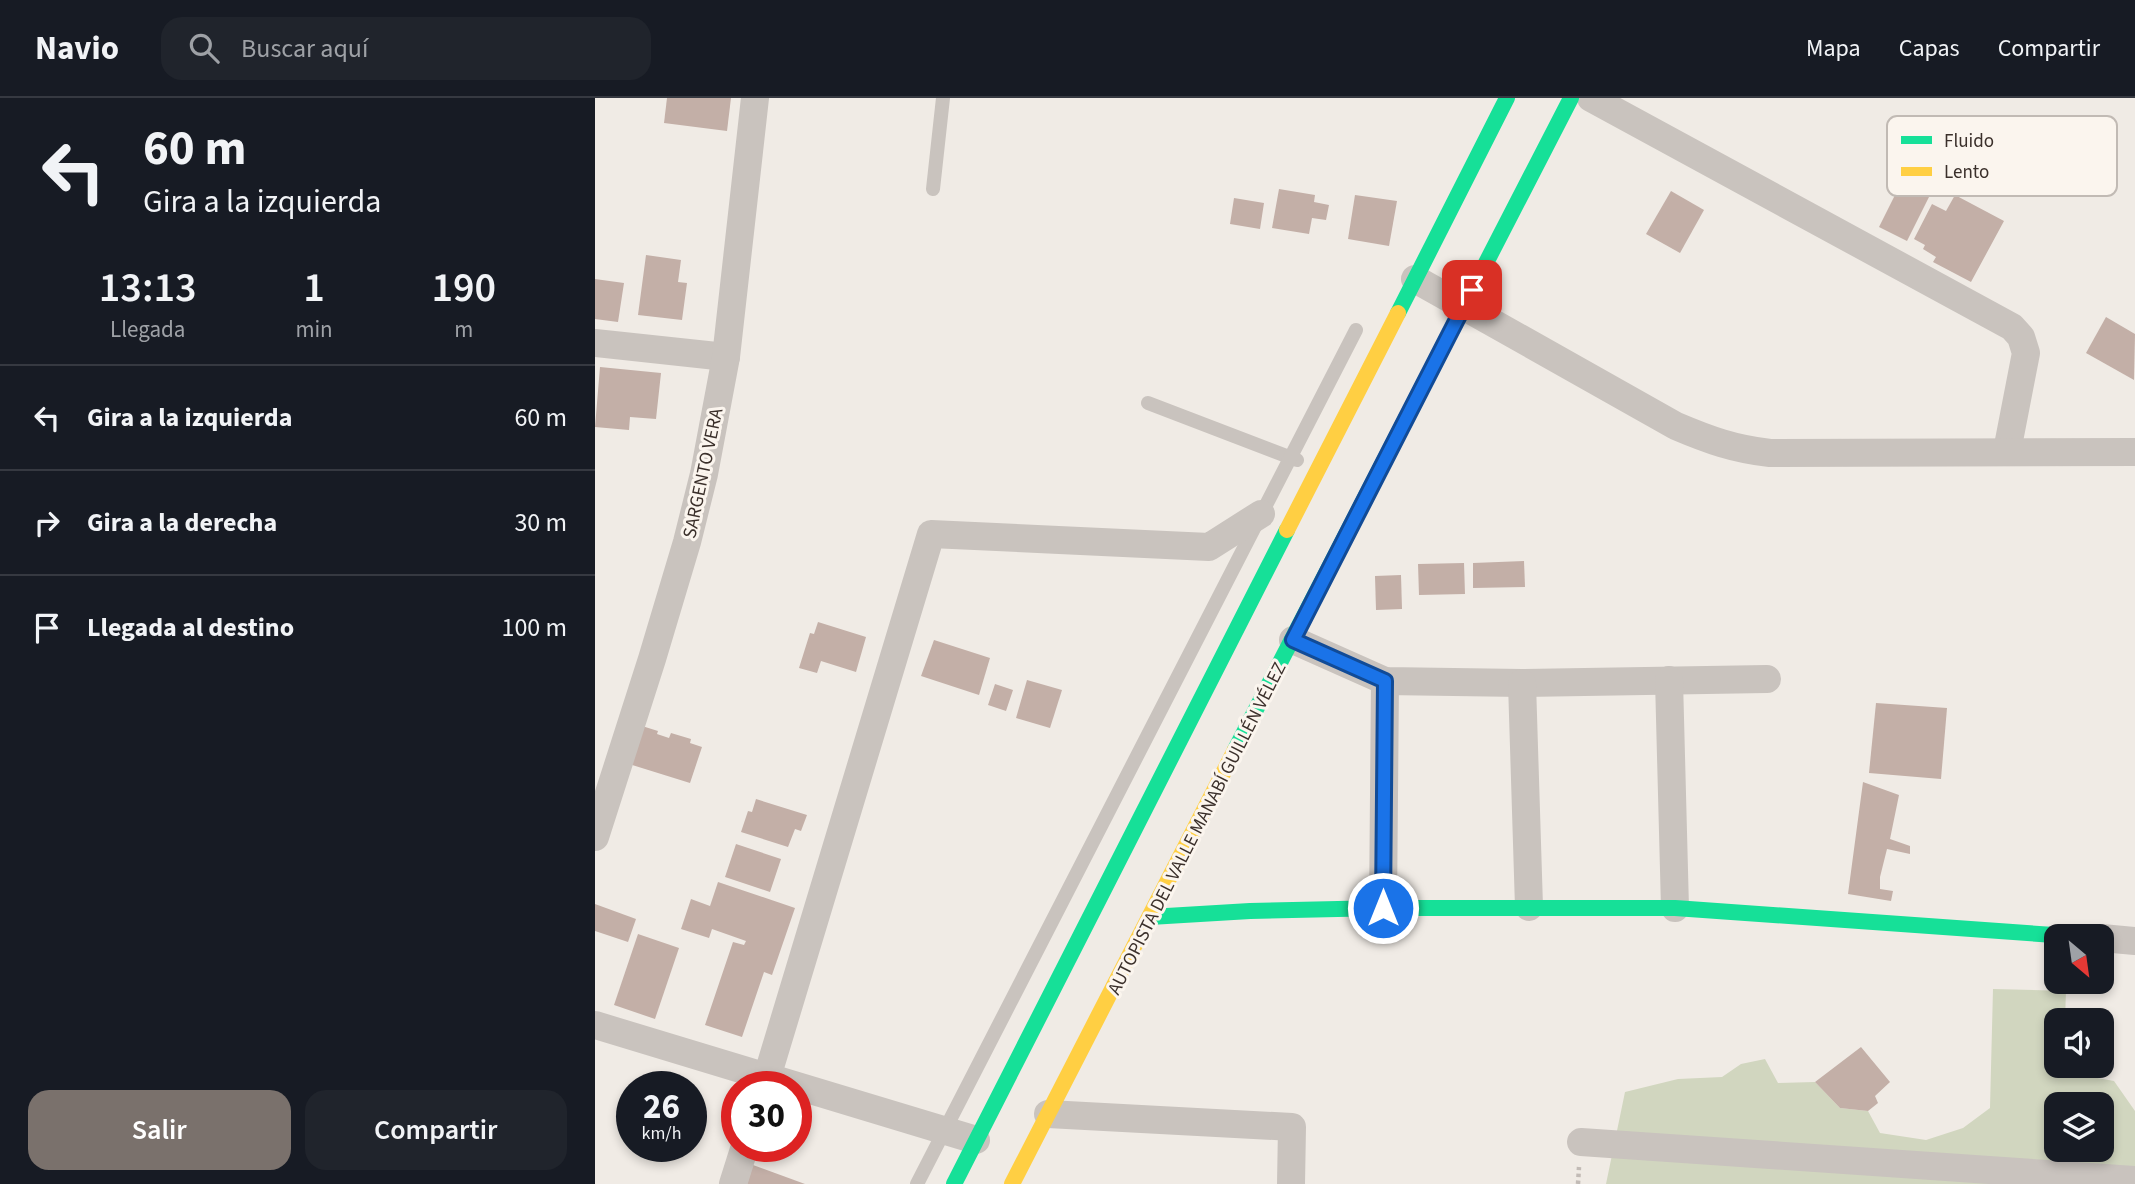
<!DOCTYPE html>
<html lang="es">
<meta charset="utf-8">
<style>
body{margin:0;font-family:"Source Sans 3",sans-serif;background:#20242c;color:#f1f3f6;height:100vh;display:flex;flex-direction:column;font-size:26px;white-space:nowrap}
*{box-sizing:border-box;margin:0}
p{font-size:23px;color:#9ea1a6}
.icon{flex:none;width:38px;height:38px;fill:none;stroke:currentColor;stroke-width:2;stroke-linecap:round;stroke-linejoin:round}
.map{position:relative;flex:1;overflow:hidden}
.details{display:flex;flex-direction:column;background:#171b24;width:595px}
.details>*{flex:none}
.banner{background:#171b24;color:#f1f3f6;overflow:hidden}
.needle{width:46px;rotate:151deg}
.tools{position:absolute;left:1449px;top:826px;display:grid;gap:14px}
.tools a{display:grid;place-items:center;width:70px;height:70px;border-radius:14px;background:#171b24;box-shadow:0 4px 10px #0003;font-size:35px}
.speed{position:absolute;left:21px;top:973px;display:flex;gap:14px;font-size:35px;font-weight:700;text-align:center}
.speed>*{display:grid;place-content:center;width:91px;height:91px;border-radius:50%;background:#171b24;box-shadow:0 4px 10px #0003;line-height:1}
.speed small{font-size:18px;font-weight:400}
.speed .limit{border:10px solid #d22;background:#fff;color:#111}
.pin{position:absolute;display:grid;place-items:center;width:60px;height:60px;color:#fff;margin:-30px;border-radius:14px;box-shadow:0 4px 10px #0006}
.me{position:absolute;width:77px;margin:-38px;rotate:0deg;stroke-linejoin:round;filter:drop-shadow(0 0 5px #0008)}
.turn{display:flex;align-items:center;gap:24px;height:147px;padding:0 28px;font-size:32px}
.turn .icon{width:91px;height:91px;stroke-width:2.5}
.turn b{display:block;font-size:49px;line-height:60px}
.eta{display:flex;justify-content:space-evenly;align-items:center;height:119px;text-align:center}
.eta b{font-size:42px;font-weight:600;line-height:49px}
.button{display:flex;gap:14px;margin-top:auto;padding:14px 28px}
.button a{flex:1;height:80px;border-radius:21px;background:#7a716c;color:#fff;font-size:28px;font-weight:600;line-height:80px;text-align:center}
.button a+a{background:#20242c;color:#f1f3f6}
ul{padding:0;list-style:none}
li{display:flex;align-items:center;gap:21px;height:105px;padding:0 28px;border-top:2px solid #363941}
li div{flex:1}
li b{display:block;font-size:26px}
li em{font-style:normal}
header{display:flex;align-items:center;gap:42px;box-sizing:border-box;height:98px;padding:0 35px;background:#171b24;border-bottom:2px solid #363941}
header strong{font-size:33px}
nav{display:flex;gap:38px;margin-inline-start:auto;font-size:24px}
.search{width:490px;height:63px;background:#20242c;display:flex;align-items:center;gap:18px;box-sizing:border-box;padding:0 24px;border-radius:21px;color:#9ea1a6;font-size:26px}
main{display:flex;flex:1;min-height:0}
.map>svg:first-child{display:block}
.green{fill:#d1d6bf;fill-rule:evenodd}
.building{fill:#c3afa7}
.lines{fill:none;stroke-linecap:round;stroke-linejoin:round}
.path{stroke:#c2bbb6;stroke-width:4.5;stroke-dasharray:3.5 3.5;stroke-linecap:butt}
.lane{stroke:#c9c3be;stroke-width:14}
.street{stroke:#c9c3be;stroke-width:28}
.fast{stroke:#16e098;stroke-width:16}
.slow{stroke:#ffcf43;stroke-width:16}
.route-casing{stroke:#114b97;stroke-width:18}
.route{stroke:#1a73e8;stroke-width:12}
.labels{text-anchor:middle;stroke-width:6;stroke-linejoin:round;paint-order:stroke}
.street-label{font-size:19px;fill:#3b302b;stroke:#fbf5ee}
.key{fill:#fbf5ee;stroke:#c1bab4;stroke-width:2}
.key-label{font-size:19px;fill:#3b302b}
</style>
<header>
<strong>Navio</strong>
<div class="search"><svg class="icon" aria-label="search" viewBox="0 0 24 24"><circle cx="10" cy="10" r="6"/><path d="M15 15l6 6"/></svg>Buscar aquí</div>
<nav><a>Mapa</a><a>Capas</a><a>Compartir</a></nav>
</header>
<main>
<section class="details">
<div class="banner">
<div class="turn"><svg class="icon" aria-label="left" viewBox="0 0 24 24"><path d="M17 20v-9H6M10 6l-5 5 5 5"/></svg><div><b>60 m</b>Gira a la izquierda</div></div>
</div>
<div class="eta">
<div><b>13:13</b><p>Llegada</p></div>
<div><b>1</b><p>min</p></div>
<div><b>190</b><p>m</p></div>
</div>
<ul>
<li><svg class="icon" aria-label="left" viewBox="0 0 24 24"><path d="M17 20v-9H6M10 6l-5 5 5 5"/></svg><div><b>Gira a la izquierda</b></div><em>60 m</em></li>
<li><svg class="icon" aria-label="right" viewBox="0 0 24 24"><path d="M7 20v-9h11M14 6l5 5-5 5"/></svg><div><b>Gira a la derecha</b></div><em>30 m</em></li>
<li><svg class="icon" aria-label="arrive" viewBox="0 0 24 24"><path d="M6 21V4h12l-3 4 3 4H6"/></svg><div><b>Llegada al destino</b></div><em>100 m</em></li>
</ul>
<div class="button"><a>Salir</a><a>Compartir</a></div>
</section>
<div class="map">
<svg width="1540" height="1086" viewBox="0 0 1540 1086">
<rect width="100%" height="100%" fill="#f0ebe5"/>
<path class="green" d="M1398,891L1471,893L1470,922H1461V968H1469V974L1519,983L1540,1013V1078L1528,1086H1011L1030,994L1083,981L1127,979L1146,966L1170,961L1183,985L1220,984L1245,1010L1273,1013L1285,1035L1331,1042L1368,1030L1395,1010ZM1461,1006H1507V1052H1461Z"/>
<g class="building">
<path d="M72,0H136L132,33L69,25Z"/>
<path d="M1308,81L1336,95L1312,143L1284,129Z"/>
<path d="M684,91L720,97L719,104L734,107L731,122L717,120L714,136L677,130Z"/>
<path d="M1076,93L1109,112L1085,155L1051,136Z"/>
<path d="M760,97L802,103L794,148L753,141Z"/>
<path d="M1360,97L1409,123L1376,184L1338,164L1341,159L1328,151L1330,147L1319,141L1337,106L1351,113Z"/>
<path d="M639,100L669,105L665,131L635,126Z"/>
<path d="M51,157L86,162L83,184L92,185L87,222L43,217Z"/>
<path d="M0,181L29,185L23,224L0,221Z"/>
<path d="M1511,219L1540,236L1539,282L1491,255Z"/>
<path d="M5,269L66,275L61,321L35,319L34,332L0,329Z"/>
<path d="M929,463L930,489L878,490V465Z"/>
<path d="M869,465L870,496L824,497L823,466Z"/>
<path d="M806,477L807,511L781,512L780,478Z"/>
<path d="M223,524L271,539L261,574L226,563L222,575L204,570L215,535L219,536Z"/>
<path d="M339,542L395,560L384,597L326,578Z"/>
<path d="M432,582L467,592L455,630L421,620Z"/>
<path d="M400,586L418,592L411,613L393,607Z"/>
<path d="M1281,605L1352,610L1346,681L1274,675Z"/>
<path d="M47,628L63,633L62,636L74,640L76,635L96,641L95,645L107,649L95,685L34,666Z"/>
<path d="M1268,684L1304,697L1295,741L1315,748V756L1292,751L1285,779V791L1298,793L1296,803L1253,796Z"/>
<path d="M161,701L212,717L206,733L200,731L193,749L146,734L153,713L157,714Z"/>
<path d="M141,746L186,761L175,794L130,779Z"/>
<path d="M123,784L200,810L177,877L169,874L147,939L110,927L138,844L149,847L151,843L117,831L114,840L86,831L96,801L115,808Z"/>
<path d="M0,806L41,821L33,844L0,833Z"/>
<path d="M43,836L84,850L60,921L19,907Z"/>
<path d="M1266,949L1295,984L1280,998L1283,1005L1273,1013L1245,1010L1220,984Z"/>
<path d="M158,1067L210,1086H152Z"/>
</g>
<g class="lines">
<path class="path" d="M983,1086L984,1069"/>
<g class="lane">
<path d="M338,91L348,0"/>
<path d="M553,305L702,362"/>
<path d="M322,1086L761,232"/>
</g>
<g class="street">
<path d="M996,0L1417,229L1426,239L1431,255L1412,353"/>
<path d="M820,181L1081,328C1114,342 1139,351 1175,355L1540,354"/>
<path d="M0,245L131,259"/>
<path d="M698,542L790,583L927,585L1172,581"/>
<path d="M1074,582L1080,810"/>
<path d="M927,585L934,809"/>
<path d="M0,739L57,561L92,444L109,376L131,259L160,0"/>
<path d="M788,810L790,583"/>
<path d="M1507,840L1540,843"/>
<path d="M0,927L381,1042"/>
<path d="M169,989L336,436L614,449L666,416"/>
<path d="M453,1016L697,1029L696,1086"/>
<path d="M986,1044L1540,1082"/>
<path d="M138,1086L150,1048"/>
</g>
<g class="fast">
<path d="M803,215L912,0"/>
<path d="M640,652L976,0"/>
<path d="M555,819L655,813L788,810H1080L1473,838"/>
<path d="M359,1086L692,432"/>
</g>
<g class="slow">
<path d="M692,432L803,215"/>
<path d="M417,1086L640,652"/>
</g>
</g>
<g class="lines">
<g class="route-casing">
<path id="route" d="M788,810L790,583L698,542L877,192"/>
</g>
<use href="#route" class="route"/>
</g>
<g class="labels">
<g class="street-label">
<text transform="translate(107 375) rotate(-78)" y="7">SARGENTO VERA</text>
<text transform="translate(601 730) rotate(-63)" y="7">AUTOPISTA DEL VALLE MANABÍ GUILLÉN VÉLEZ</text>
</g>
</g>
<rect x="1292" y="18" width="230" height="80" rx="10" class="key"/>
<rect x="1306" y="38" width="31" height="8" fill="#16e098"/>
<rect x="1306" y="69" width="31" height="9" fill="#ffcf43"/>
<g class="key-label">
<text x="1349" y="49">Fluido</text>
<text x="1349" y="80">Lento</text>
</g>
</svg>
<div class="tools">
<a><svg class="needle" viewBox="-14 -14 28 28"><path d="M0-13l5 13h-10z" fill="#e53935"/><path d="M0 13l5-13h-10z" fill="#9ea1a6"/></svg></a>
<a><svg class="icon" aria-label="sound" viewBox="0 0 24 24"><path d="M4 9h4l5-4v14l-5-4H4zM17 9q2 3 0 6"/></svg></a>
<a><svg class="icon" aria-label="layers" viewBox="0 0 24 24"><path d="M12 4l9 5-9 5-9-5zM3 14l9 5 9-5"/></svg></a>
</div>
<div class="speed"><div>26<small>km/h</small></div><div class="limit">30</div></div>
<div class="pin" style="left:877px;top:192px;background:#d93025"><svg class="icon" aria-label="arrive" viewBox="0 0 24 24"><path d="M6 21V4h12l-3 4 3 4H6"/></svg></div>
<svg class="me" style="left:788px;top:810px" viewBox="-20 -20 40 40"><circle r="17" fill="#1a73e8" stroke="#fff" stroke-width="3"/><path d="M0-11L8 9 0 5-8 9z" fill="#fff"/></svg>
</div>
</main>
